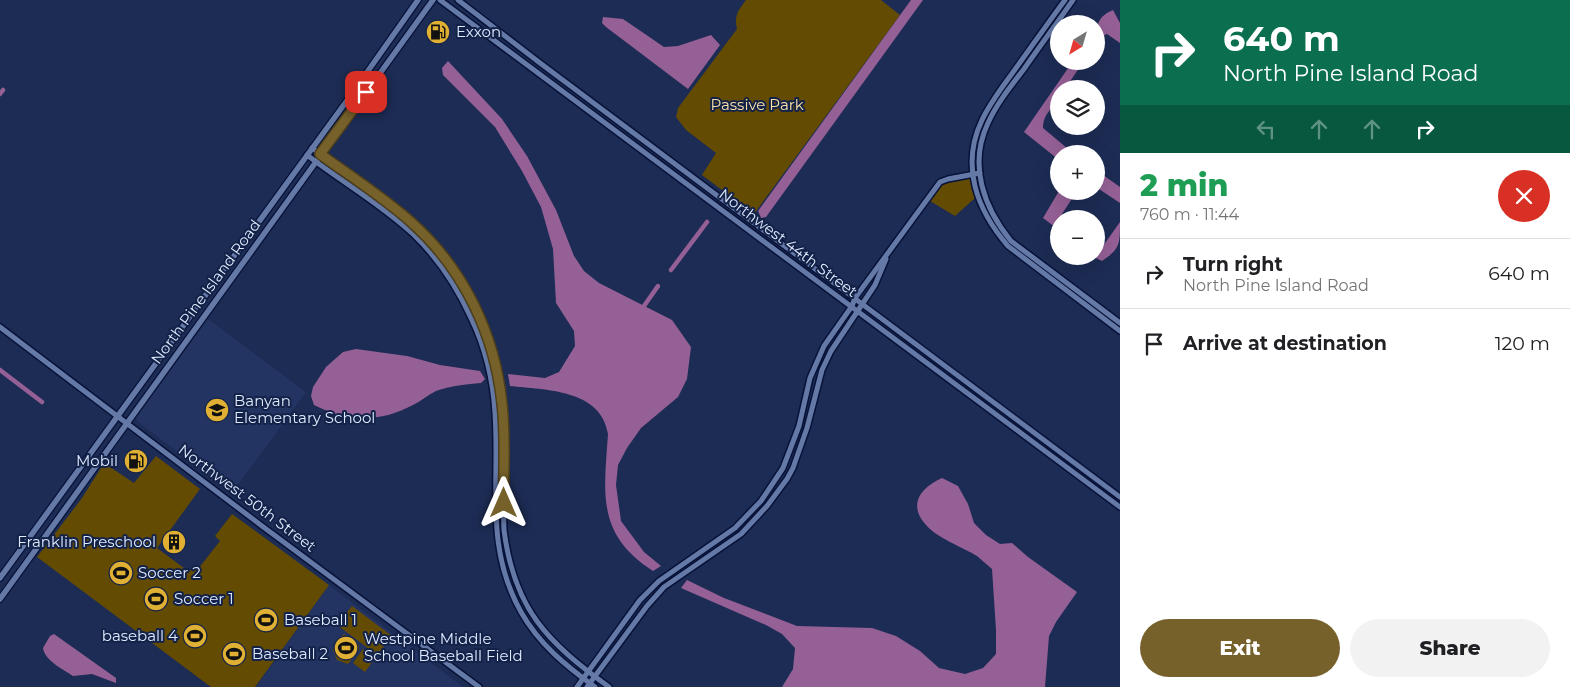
<!DOCTYPE html>
<meta charset="utf-8">
<style>
body{margin:0;font-family:Montserrat,sans-serif;background:#f2f2f2;color:#202124;height:100vh;display:flex;flex-direction:column;font-size:19px;white-space:nowrap}
*{box-sizing:border-box;margin:0}
p{font-size:16px;color:#757577}
.icon{flex:none;width:28px;height:28px;fill:none;stroke:currentColor;stroke-width:2;stroke-linecap:round;stroke-linejoin:round}
.map{position:relative;flex:1;overflow:hidden}
.side{display:flex;flex-direction:column;background:#fff;width:450px}
.side>*{flex:none}
.guide{background:#0b6e4f;color:#fff;overflow:hidden}
.needle{width:32px;rotate:217deg}
.fabs{position:absolute;left:1050px;top:15px;display:grid;gap:10px}
.fabs a{display:grid;place-items:center;width:55px;height:55px;border-radius:50%;background:#fff;box-shadow:0 5px 20px #0002;font-size:25px}
.pin{position:absolute;display:grid;place-items:center;width:42px;height:42px;color:#fff;margin:-21px;border-radius:10px;box-shadow:0 2px 8px #0006}
.me{position:absolute;width:55px;margin:-28px;rotate:0deg;stroke-linejoin:round;filter:drop-shadow(0 0 4px #0008)}
.turn{display:flex;align-items:center;gap:18px;height:105px;padding:0 20px;font-size:22px}
.turn .icon{width:65px;height:65px;stroke-width:2.5}
.turn b{display:block;font-size:35px;line-height:42px}
.lanes{display:flex;align-items:center;height:48px;padding:0 20px;background:#0003;justify-content:center;gap:25px;direction:ltr}
.lanes .off{opacity:.35}
.round{display:grid;place-items:center;flex:none;width:52px;height:52px;border-radius:26px;background:#f2f2f2}
.overview{display:flex;align-items:center;justify-content:space-between;height:85px;padding:0 20px}
h1{font-size:30px;font-weight:800;line-height:38px;color:#1e9e55}
.primary-button{display:flex;gap:10px;margin-top:auto;padding:10px 20px}
.primary-button a{flex:1;height:58px;border-radius:30px;background:#76612b;color:#fff;font-size:20px;font-weight:800;line-height:58px;text-align:center}
.primary-button a+a{background:#f2f2f2;color:#202124}
ul{padding:0;list-style:none}
li{display:flex;align-items:center;gap:15px;height:70px;padding:0 20px;border-top:1px solid #e0e0e0}
li div{flex:1}
li b{display:block;font-size:19px}
li em{font-style:normal}
main{display:flex;flex:1;min-height:0}
.map>svg:first-child{display:block}
.built{fill:#233462}
.green{fill:#644b02}
.water{fill:#956096}
.lines{fill:none;stroke-linecap:round;stroke-linejoin:round}
.canal{stroke:#956096;stroke-width:4.5}
.tertiary-casing{stroke:#071238;stroke-width:8}
.secondary-casing{stroke:#071238;stroke-width:8}
.tertiary{stroke:#6579a7;stroke-width:5}
.secondary{stroke:#6579a7;stroke-width:5.5}
.route-casing{stroke:#4d3f1c;stroke-width:12}
.route{stroke:#76612b;stroke-width:9}
.labels{text-anchor:middle;stroke-width:4;stroke-linejoin:round;paint-order:stroke}
.poi-label{font-size:15px;fill:#e0eaff;stroke:#132248;text-anchor:start}
.park-label{font-size:15px;fill:#fbe0a7;stroke:#132248}
.street-label{font-size:15px;fill:#e0eaff;stroke:#132248}
</style>
<main>
<div class="map">
<svg width="1120" height="687" viewBox="0 0 1120 687">
<rect width="100%" height="100%" fill="#1d2c54"/>
<g class="built">
<path d="M208,319L306,392L232,493L138,422L136,418Z"/>
<path d="M329,585L463,687H256Z"/>
</g>
<g class="green">
<path d="M746,0H881L900,15L754,214L702,175L716,153L686,130L676,117L678,108L737,29C734,15 738,11 746,0Z"/>
<path d="M969,175L975,198L955,216L930,201C943,180 946,181 969,175Z"/>
<path d="M156,456L200,489L157,548L188,571L198,569L220,541L215,536L232,514L329,585L255,687H211L37,557L82,498L104,463L134,483Z"/>
<path d="M352,606L392,636L377,655L337,625Z"/>
<path d="M344,634L359,645V650L348,664L337,660L333,650L335,643Z"/>
<path d="M363,649L375,658L365,672L353,663Z"/>
</g>
<g class="water">
<path d="M911,0H923L766,217L761,218L758,211Z"/>
<path d="M1113,10L1120,23V43L1107,34L1096,39C1096,24 1099,16 1113,10Z"/>
<path d="M603,17L623,19L664,47L678,46L711,35L720,45L688,89L606,27L602,23Z"/>
<path d="M448,61L502,119L527,156L556,210L574,256L584,271L599,283L672,320L691,347L687,379L678,397L641,428L627,448L618,465L616,485L621,521L644,552L661,566L653,571C596,534 604,494 608,434C601,389 545,390 510,386L508,374L545,378L559,372L575,346L574,331L556,303L553,249L541,207L522,171L495,127L443,75L442,68Z"/>
<path d="M1073,61L1083,62L1065,89H1059C1059,107 1043,110 1043,128L1074,154H1059V160L1024,132Z"/>
<path d="M1096,170L1120,187V203L1096,187Z"/>
<path d="M1059,191H1077L1060,217L1061,219H1059V230L1043,218Z"/>
<path d="M1120,222C1120,244 1120,249 1102,261L1092,256H1096V246H1103Z"/>
<path d="M356,349L407,356L440,365L480,371L485,379L481,383C467,384 450,386 436,391C428,395 421,401 413,405C379,423 348,422 314,405L311,396L313,387L326,367L343,352Z"/>
<path d="M942,478L958,486L968,504L974,523L986,535L1000,544L1012,543L1028,557L1077,592L1056,622L1049,636L1045,687H782L793,669L795,648L782,634L766,625L681,588L687,580L724,598L797,626L872,628L896,636L920,651L939,668L965,674L983,668L996,654V630L992,569C987,565 982,560 977,556C964,548 936,537 927,526C907,505 920,488 942,478Z"/>
<path d="M54,634L116,678V683L92,674L73,676C63,669 45,661 43,648L50,636Z"/>
</g>
<g class="lines">
<g class="canal">
<path d="M0,94L3,90"/>
<path d="M671,270L707,222"/>
<path d="M644,306L658,286"/>
<path d="M0,370L42,402"/>
</g>
<g class="tertiary-casing">
<g id="tertiary">
<path d="M440,0L1120,507"/>
<path d="M458,0L540,63L1120,497"/>
<path d="M1065,0C1048,23 1032,46 1016,68C1004,85 991,101 982,120C960,166 977,210 1008,246L1120,331"/>
<path d="M1073,0C1057,23 1040,46 1024,69C1011,86 997,103 988,123C968,165 984,208 1011,241L1120,323"/>
<path d="M312,148C346,172 382,195 412,223C465,270 496,335 502,405C507,446 502,488 504,530C514,609 547,642 609,687"/>
<path d="M307,155C342,182 381,204 413,234C438,258 457,287 471,318C485,347 493,380 495,413C500,484 484,546 521,612C539,644 566,666 595,687"/>
<path d="M0,327L262,526L479,687"/>
<path d="M577,687L640,600L659,581L735,528L761,501L783,468L799,426L810,378L824,346L852,306L855,298L940,182L948,179L980,173"/>
<path d="M587,687L647,606L664,587L741,534L767,506L787,479L793,468L807,428L822,370L831,351L875,285L886,259"/>
</g>
</g>
<g class="secondary-casing">
<g id="secondary">
<path d="M0,578L351,95L418,0"/>
<path d="M0,599L433,0"/>
</g>
</g>
<use href="#tertiary" class="tertiary"/>
<use href="#secondary" class="secondary"/>
</g>
<g class="lines">
<g class="route-casing">
<path id="route" d="M366,92L320,154C350,176 383,197 411,222C464,269 495,335 502,404C506,437 503,470 504,503"/>
</g>
<use href="#route" class="route"/>
</g>
<defs>
<g id="fuel-disc" transform="scale(1.25)"><circle r="9.5" fill="#e0b034" stroke="#132248"/><path d="M-5.5-6h7V0h2V4h1.3V-2.5L3-4.5l.8-.8L6-3V5H2.5V1h-1V6h-7ZM-4.2-4.7v3.2H.2V-4.7Z" fill="#111"/></g>
<g id="school-disc" transform="scale(1.25)"><circle r="9.5" fill="#e0b034" stroke="#132248"/><path d="M0-5L7-2L0 1L-7-2ZM-4 1L0 2.5L4 1V4Q0 6-4 4Z" fill="#111"/></g>
<g id="building-disc" transform="scale(1.25)"><circle r="9.5" fill="#e0b034" stroke="#132248"/><path d="M-4-6H4V6H1V3H-1V6H-4ZM-2.5-4.3h1.7v1.8h-1.7ZM.8-4.3h1.7v1.8H.8ZM-2.5-1h1.7V.8h-1.7ZM.8-1h1.7V.8H.8Z" fill="#111"/></g>
<g id="stadium-disc" transform="scale(1.25)"><circle r="9.5" fill="#e0b034" stroke="#132248"/><path d="M0-5a6.5 5 0 1 0 0 10a6.5 5 0 1 0 0-10ZM-3.5-1.8h7v3.6h-7Z" fill="#111"/></g>
</defs>
<g fill-rule="evenodd">
<use href="#fuel-disc" x="438" y="32"/>
<use href="#school-disc" x="217" y="410"/>
<use href="#fuel-disc" x="136" y="461"/>
<use href="#building-disc" x="174" y="542"/>
<use href="#stadium-disc" x="121" y="573"/>
<use href="#stadium-disc" x="156" y="599"/>
<use href="#stadium-disc" x="266" y="620"/>
<use href="#stadium-disc" x="195" y="636"/>
<use href="#stadium-disc" x="346" y="648"/>
<use href="#stadium-disc" x="234" y="654"/>
</g>
<g class="labels">
<g class="poi-label">
<text x="456" y="37">Exxon</text>
<text x="234" y="406">Banyan<tspan x="234" dy="17">Elementary School</tspan></text>
<text x="118" y="466" text-anchor="end">Mobil</text>
<text x="156" y="547" text-anchor="end">Franklin Preschool</text>
<text x="138" y="578">Soccer 2</text>
<text x="174" y="604">Soccer 1</text>
<text x="284" y="625">Baseball 1</text>
<text x="178" y="641" text-anchor="end">baseball 4</text>
<text x="364" y="644">Westpine Middle<tspan x="364" dy="17">School Baseball Field</tspan></text>
<text x="252" y="659">Baseball 2</text>
</g>
<g class="park-label">
<text x="757" y="110">Passive Park</text>
</g>
<g class="street-label">
<text transform="translate(788 243) rotate(37)" y="5">Northwest 44th Street</text>
<text transform="translate(206 292) rotate(-54)" y="5">North Pine Island Road</text>
<text transform="translate(247 498) rotate(37)" y="5">Northwest 50th Street</text>
</g>
</g>
</svg>
<div class="fabs">
<a><svg class="needle" viewBox="-14 -14 28 28"><path d="M0-13l5 13h-10z" fill="#e53935"/><path d="M0 13l5-13h-10z" fill="#757577"/></svg></a>
<a><svg class="icon" aria-label="layers" viewBox="0 0 24 24"><path d="M12 4l9 5-9 5-9-5zM3 14l9 5 9-5"/></svg></a>
<a>+</a>
<a>−</a>
</div>
<div class="pin" style="left:366px;top:92px;background:#d93025"><svg class="icon" aria-label="arrive" viewBox="0 0 24 24"><path d="M6 21V4h12l-3 4 3 4H6"/></svg></div>
<svg class="me" style="left:504px;top:503px" viewBox="-20 -20 40 40"><path d="M0-17L14 15 0 8-14 15z" fill="#76612b" stroke="#fff" stroke-width="4"/></svg>
</div>
<section class="side">
<div class="guide">
<div class="turn"><svg class="icon" aria-label="right" viewBox="0 0 24 24"><path d="M7 20v-9h11M14 6l5 5-5 5"/></svg><div><b>640 m</b>North Pine Island Road</div></div>
<div class="lanes"><svg class="icon off" aria-label="left" viewBox="0 0 24 24"><path d="M17 20v-9H6M10 6l-5 5 5 5"/></svg><svg class="icon off" aria-label="ahead" viewBox="0 0 24 24"><path d="M12 20V5M6 11l6-6 6 6"/></svg><svg class="icon off" aria-label="ahead" viewBox="0 0 24 24"><path d="M12 20V5M6 11l6-6 6 6"/></svg><svg class="icon" aria-label="right" viewBox="0 0 24 24"><path d="M7 20v-9h11M14 6l5 5-5 5"/></svg></div>
</div>
<div class="overview"><div><h1>2 min</h1><p>760 m · 11:44</p></div><a class="round" style="background:#d93025;color:#fff"><svg class="icon" aria-label="close" viewBox="0 0 24 24"><path d="M6 6l12 12M18 6L6 18"/></svg></a></div>
<ul>
<li><svg class="icon" aria-label="right" viewBox="0 0 24 24"><path d="M7 20v-9h11M14 6l5 5-5 5"/></svg><div><b>Turn right</b><p>North Pine Island Road</p></div><em>640 m</em></li>
<li><svg class="icon" aria-label="arrive" viewBox="0 0 24 24"><path d="M6 21V4h12l-3 4 3 4H6"/></svg><div><b>Arrive at destination</b></div><em>120 m</em></li>
</ul>
<div class="primary-button"><a>Exit</a><a>Share</a></div>
</section>
</main>
